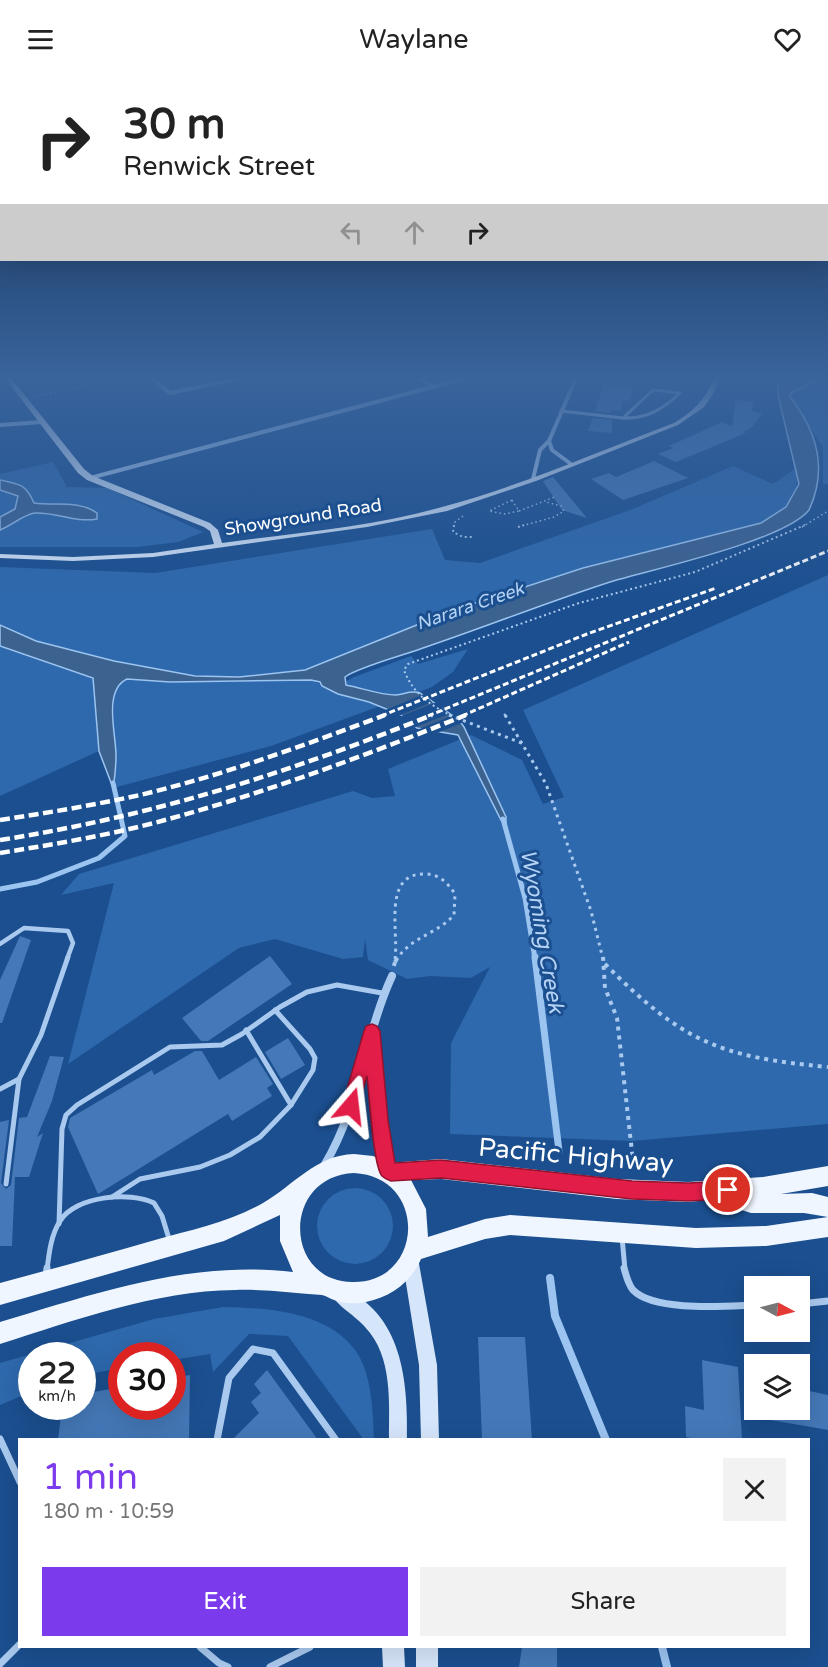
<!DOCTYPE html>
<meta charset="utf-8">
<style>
body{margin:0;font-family:"Varela Round",sans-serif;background:#f2f2f2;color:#222;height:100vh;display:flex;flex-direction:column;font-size:22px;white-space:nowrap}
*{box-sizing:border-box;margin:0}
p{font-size:20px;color:#767676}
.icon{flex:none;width:33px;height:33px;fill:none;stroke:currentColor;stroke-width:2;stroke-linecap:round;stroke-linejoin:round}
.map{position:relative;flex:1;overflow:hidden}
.side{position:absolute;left:18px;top:1360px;width:792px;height:210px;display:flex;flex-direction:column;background:#fff;border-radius:0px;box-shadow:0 6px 24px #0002}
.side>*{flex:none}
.banner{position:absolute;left:0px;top:0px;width:828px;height:183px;box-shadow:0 6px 24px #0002;background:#fff;color:#222;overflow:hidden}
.needle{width:39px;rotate:97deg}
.controls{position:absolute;left:744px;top:1198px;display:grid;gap:12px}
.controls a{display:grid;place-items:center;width:66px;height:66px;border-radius:0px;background:#fff;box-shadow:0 6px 24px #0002;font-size:30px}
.speed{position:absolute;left:18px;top:1264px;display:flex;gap:12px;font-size:30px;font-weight:700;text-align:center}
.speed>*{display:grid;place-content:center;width:78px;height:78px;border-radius:50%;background:#fff;box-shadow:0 6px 24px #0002;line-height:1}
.speed small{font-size:15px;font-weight:400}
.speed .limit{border:9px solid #d22;background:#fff;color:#111}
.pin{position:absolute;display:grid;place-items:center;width:51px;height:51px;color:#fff;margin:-26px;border:3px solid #fff;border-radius:50%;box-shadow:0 2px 6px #0007}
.me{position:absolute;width:66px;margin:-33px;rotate:17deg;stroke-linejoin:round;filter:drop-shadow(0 0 4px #0008)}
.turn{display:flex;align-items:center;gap:21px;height:126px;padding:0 24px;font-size:27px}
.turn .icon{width:78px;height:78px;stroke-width:2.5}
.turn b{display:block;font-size:42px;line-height:51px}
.lanes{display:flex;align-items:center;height:57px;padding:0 24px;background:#0003;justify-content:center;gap:30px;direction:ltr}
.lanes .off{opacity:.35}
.round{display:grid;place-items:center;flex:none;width:63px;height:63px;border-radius:0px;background:#f2f2f2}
.head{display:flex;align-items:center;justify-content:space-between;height:102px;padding:0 24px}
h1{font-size:36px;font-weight:600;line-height:45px;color:#7c3aed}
.cta{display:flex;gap:12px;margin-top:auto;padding:12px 24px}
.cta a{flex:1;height:69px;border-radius:0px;background:#7c3aed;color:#fff;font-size:24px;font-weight:600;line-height:69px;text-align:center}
.cta a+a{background:#f2f2f2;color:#222}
header{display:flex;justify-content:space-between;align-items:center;height:78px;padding:0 24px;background:#fff;font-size:27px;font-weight:600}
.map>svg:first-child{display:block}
.green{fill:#2e69ad}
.water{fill:#3c6290;stroke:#9cc4f0;stroke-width:1.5}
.pier{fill:#1b4f8f}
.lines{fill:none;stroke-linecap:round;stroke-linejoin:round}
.stream-far2{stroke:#9cc4f0;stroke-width:5}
.stream-far1{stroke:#9cc4f0;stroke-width:7}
.stream{stroke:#9cc4f0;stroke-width:8}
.building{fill:#4478b7}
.path-far3{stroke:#a9c9ee;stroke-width:1.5;stroke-dasharray:1.5 3;stroke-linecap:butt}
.path-far2{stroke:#a9c9ee;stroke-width:2;stroke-dasharray:2 3;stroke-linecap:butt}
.path-far1{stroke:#a9c9ee;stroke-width:3;stroke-dasharray:3 4.5;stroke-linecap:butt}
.path{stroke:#a9c9ee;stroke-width:4;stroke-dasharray:4 5;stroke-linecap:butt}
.lane-far3{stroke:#a9c9ee;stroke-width:3}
.lane-far2{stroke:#a9c9ee;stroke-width:4.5}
.lane-far1{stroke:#a9c9ee;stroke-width:5}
.lane{stroke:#a9c9ee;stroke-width:7}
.street-far1{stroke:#a9c9ee;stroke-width:4}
.street{stroke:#a9c9ee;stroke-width:8}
.secondary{fill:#d6e6fa;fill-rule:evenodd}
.primary{fill:#f0f6ff;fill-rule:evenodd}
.rail-far1{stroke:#fff;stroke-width:3;stroke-dasharray:6 3;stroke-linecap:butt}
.rail{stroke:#fff;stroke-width:4.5;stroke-dasharray:10 4.5;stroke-linecap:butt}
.route{fill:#e11d48;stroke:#92132f;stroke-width:1.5}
.labels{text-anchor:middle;stroke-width:6;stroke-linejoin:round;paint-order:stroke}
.far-street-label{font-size:18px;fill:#fff;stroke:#1b4f8f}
.far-water-label{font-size:18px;font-style:italic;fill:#b5d3f5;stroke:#1b4f8f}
.water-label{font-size:22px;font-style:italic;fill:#b5d3f5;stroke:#1b4f8f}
.near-street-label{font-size:26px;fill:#fff;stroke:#1b4f8f}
</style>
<header><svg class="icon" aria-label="menu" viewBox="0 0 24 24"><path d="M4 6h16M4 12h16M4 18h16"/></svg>Waylane<svg class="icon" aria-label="heart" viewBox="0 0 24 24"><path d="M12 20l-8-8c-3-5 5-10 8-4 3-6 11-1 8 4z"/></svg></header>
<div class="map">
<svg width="828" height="1589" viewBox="0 0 828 1589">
<rect width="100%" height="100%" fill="#1b4f8f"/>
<g class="green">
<path d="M822,300H828V406H823V369L790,319V315Z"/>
<path d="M53,384L67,409L107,410L203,454L178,464L137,469H0V452L32,435L51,436L84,443L46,427L34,425C26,405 20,407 0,402V396Z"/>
<path d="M733,388L773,406L796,390C801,422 785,430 761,445L583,490L454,532L305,592L239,599L195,598L114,583L36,563L0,547V489L155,495L432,451L445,482L480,485L633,431Z"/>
<path d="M0,412L19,418L15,432L0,439Z"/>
<path d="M828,497V1046L632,1063L450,1056L451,965L490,889L471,900L430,898L407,901L368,882L365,861L363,879L343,881L275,861L239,870L68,986L114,805L61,817L79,796L353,713L372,720L395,718L388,691L471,657L522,682L543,726L564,719L523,632Z"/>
<path d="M0,568L93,599L99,673L0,718Z"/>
<path d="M468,571L453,594L432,609L271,668L113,710L114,616L122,604L127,601L170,604L311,602L332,611L354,599L411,578L418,586Z"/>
<circle cx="355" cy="1148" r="38"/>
<path d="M223,1229C267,1230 326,1233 355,1272C372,1295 373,1334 374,1362H364L288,1258L249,1256L213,1294L210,1276L173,1282L172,1278H122L121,1290L83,1297L82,1278H32L31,1314L0,1327V1285L154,1241Z"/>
</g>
<g class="water">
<path d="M784,300H822L791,315L790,319C817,353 828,391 809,432C784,463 653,491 610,504C548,524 488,548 426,569C408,576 358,589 345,599L346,607C362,610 380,617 396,617C405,616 411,612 420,615L459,642L464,649L506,739V747L501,742L458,657L417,650L401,637L369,624L338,616L322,608L320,604L311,602L170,604L127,601C103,612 116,656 116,677C116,688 115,699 113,710L99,673L93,600L0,568V547L36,563L114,583L195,598L239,599L305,592L454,532L583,490L761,445L786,429L799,406L778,317V307Z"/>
<path d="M0,402C20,407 25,405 34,425C56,428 79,422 97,435V441C75,445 57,434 35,435C24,436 11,448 0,452V439L15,431L18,418L0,412Z"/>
</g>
<g class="pier">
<path d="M424,616L432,624L396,639L383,633Z"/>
<path d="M437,624L449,636L413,650L399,639Z"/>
<path d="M456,636L464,644L435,656L417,652Z"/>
</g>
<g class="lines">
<g class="stream-far2">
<path d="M503,741L525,820L535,881"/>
<path d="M0,811L37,804L99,780L125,758L113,705"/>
</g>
<path class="stream-far1" d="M535,879L559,1073"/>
<g class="stream">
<path d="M550,1200L555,1238L606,1362"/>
<path d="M662,1569L667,1589"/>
</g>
</g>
<g class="building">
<path d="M606,300H611V307L634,309L630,323L623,322L620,333L611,332V335L595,333Z"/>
<path d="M736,322L753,324L752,333L762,336L751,350L743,354L746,355L676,384L658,376L674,370L669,368L722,344L732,348Z"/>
<path d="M593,340L612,342V355L588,353Z"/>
<path d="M654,383L688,400L623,422L591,401L609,395L616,399Z"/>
<path d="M553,399L587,440L562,432L543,403Z"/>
<path d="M20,858L31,862L2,945H0V902Z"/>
<path d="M270,878L292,906L208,963H201L182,940Z"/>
<path d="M288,960L305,987L281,1001L265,974Z"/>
<path d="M195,973H202L219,1002L256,979L273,1006L267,1010L272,1018L232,1043L228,1036L98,1116L68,1049L70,1040L152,992L154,997Z"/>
<path d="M50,978L64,979L52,1023L37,1059L43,1055L29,1099H15L12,1168H0V1044L9,1042L1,1105L6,1111L11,1107L19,1040L27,1039Z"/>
<path d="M478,1259H525L532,1362H482Z"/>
<path d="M702,1282L738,1289L742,1362H699L686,1359L685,1328L704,1332Z"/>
<path d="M267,1292L318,1362H232L259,1335L251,1324L261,1315L254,1306Z"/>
<path d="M190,1297L189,1362H58L62,1329H82V1316L122,1309V1329H172V1300Z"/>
<path d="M800,1311L828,1317V1352L759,1340V1332H800Z"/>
<path d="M522,1569H557V1589H519Z"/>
</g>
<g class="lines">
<g class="path-far3">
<path d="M37,318L117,300"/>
<path d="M512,422L519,433L505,436L489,433Z"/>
<path d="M519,433L557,418"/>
<path d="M454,449L455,444L463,438"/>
<path d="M518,449L554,439L564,433L561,428L546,424"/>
<path d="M802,449L828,433"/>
</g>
<g class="path-far2">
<path d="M454,447L453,454L463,459H474"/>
<path d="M518,449L524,447"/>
<path d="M504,636L506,638"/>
<path d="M452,638C430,627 413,616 404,592L408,586L579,525L695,494L805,447"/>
</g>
<g class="path-far1">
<path d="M449,637L524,666"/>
<path d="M505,637L546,706L591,833L603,881"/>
<path d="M395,881C399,853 382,795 425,796C439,796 448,805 455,816L454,837C437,856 411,859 397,881"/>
</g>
<g class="path">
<path d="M603,879L605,910L617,940L633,1083"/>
<path d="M395,884L398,879"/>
<path d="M605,886C683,964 719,979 828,989"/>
<path d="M394,888L396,879"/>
</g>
<g class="lane-far3">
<path d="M653,312L680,315C663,331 647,341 623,340Z"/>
<path d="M561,333L623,340"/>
</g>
<path class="lane-far2" d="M0,866L24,850L68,853L73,865L67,881"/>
<g class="lane-far1">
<path d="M246,952L291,1027"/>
<path d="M0,1011L19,1001"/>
<path d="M6,1106L19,1001L41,957L68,879"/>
<path d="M112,1119L140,1101L200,1089L230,1077L260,1059L291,1027L313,992L315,980L310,971L275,932"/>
<path d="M59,1146L62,1051L66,1037L77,1027L170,969L222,967L242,956L280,929L307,914L337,907L382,915"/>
<path d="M622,1159L625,1192"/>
<path d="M47,1192C49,1175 51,1157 60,1143C75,1118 130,1113 154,1125L162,1138L170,1164"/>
</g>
<g class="lane">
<path d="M624,1190C626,1197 628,1206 633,1212C654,1234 726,1228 754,1227"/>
<path d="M46,1198L47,1190"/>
<path d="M800,1226L828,1223"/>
<path d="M0,1361L20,1404"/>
<path d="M217,1362L229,1300L253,1271L273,1275L336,1362"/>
<path d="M200,1569L219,1585L228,1589"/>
<path d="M0,1586L20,1566"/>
<path d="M270,1589L310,1569"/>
</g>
<g class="street-far1">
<path d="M151,300L170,315L241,300"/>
<path d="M419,300L433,309"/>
<path d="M0,347L42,344"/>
<path d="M549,363L552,372L571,386"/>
<path d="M90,400L466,300"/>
<path d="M533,401L540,372L549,363L576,300"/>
</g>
<g class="street">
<path d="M372,965L379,1042L387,1089"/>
<path d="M325,1086C360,1028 364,959 392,898"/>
</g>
<g class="secondary">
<path d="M5,300H11L84,391L93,398L210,445L218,452L222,465C295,455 371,449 442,429C521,408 597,374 674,345C694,333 705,322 714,300H720L713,316L704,329L678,347L536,403L447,433L367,449L153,479L73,483L0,480V476L73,479L153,475L214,466L210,453L204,449L87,402L78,395Z"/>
<path d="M410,1172L416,1174L418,1180L437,1287L439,1362H421L419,1287L402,1180L404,1174Z"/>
<path d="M340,1209C403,1235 408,1303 407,1362H389C389,1325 393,1278 365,1249C357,1239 336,1227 332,1217L334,1211Z"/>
<path d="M382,1569H404L405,1589H383Z"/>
<rect x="416" y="1569" width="22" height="20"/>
</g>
<path class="primary" d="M354,1076L373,1078L389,1085L441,1081L617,1101L688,1104L763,1099L828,1088V1108L781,1116L812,1115L828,1119V1159L766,1168L696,1170L510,1157L485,1161L421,1181C411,1204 391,1219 366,1224C356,1226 345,1226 334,1222C331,1221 326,1218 322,1217C294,1215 264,1211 235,1212C154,1213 76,1242 0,1266V1244C97,1215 191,1182 293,1194L280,1163V1137L224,1163L0,1227V1205C52,1191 103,1177 155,1162C191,1152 230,1144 263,1125C294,1107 316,1077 354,1076ZM354,1095C429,1099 424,1206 352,1204C283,1203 282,1098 354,1095ZM441,1101L617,1121L688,1124L710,1122L751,1135H804L828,1139L766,1148L696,1150L510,1137L485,1141L428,1159L426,1131L411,1102Z"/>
<g class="rail-far1">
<path d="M381,638L587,556L716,510"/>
<path d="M428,638L828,473"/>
<path d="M462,638L629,564"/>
</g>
<g class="rail">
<path d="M0,742C47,735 94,727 140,717C224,697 305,667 385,637"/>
<path d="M0,762C153,738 288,695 432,637"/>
<path d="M0,775C55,766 111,757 165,742C268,714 367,677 466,637"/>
</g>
</g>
<linearGradient id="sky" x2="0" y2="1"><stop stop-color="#0f2b4f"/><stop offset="0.57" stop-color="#39639b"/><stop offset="1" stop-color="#39639b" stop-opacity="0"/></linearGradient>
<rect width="828" height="523" fill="url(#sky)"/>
<path class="route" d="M372,946L377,948L380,953L388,1042L395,1085L441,1082L632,1103L688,1105L728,1103L734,1106L737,1112L734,1119L728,1121L688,1123L632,1121L441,1100L391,1103C388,1102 384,1100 382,1098C373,1088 369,1015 367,998L357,1033L351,1036L345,1033L342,1028L364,953L366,948Z"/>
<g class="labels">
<g class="far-street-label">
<text transform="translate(303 439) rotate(-9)" y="6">Showground Road</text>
</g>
<g class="far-water-label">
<text transform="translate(470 528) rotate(-19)" y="6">Narara Creek</text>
</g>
<g class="water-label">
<text transform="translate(543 853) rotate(80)" y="8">Wyoming Creek</text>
</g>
<g class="near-street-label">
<text transform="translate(576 1077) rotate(5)" y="9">Pacific Highway</text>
</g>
</g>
</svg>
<div class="controls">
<a><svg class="needle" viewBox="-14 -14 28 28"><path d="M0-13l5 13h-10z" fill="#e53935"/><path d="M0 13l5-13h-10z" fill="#767676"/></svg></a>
<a><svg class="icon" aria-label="layers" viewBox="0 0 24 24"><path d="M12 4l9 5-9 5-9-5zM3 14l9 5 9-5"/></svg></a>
</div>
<div class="speed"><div>22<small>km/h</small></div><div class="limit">30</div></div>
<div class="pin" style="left:728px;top:1112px;background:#d93025"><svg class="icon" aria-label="arrive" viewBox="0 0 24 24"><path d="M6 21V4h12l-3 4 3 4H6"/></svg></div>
<svg class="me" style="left:351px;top:1028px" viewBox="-20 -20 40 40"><path d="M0-17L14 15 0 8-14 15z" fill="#e11d48" stroke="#fff" stroke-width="4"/></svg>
<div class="banner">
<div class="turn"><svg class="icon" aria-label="right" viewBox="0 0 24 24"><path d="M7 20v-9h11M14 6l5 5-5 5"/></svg><div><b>30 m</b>Renwick Street</div></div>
<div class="lanes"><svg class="icon off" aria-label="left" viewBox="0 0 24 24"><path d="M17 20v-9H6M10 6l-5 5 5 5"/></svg><svg class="icon off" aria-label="ahead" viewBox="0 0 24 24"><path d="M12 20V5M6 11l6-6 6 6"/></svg><svg class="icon" aria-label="right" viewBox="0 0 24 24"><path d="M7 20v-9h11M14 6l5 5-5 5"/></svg></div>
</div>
<section class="side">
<div class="head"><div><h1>1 min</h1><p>180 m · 10:59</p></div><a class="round"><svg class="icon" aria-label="close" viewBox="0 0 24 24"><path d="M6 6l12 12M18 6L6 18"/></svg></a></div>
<div class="cta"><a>Exit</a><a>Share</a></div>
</section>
</div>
